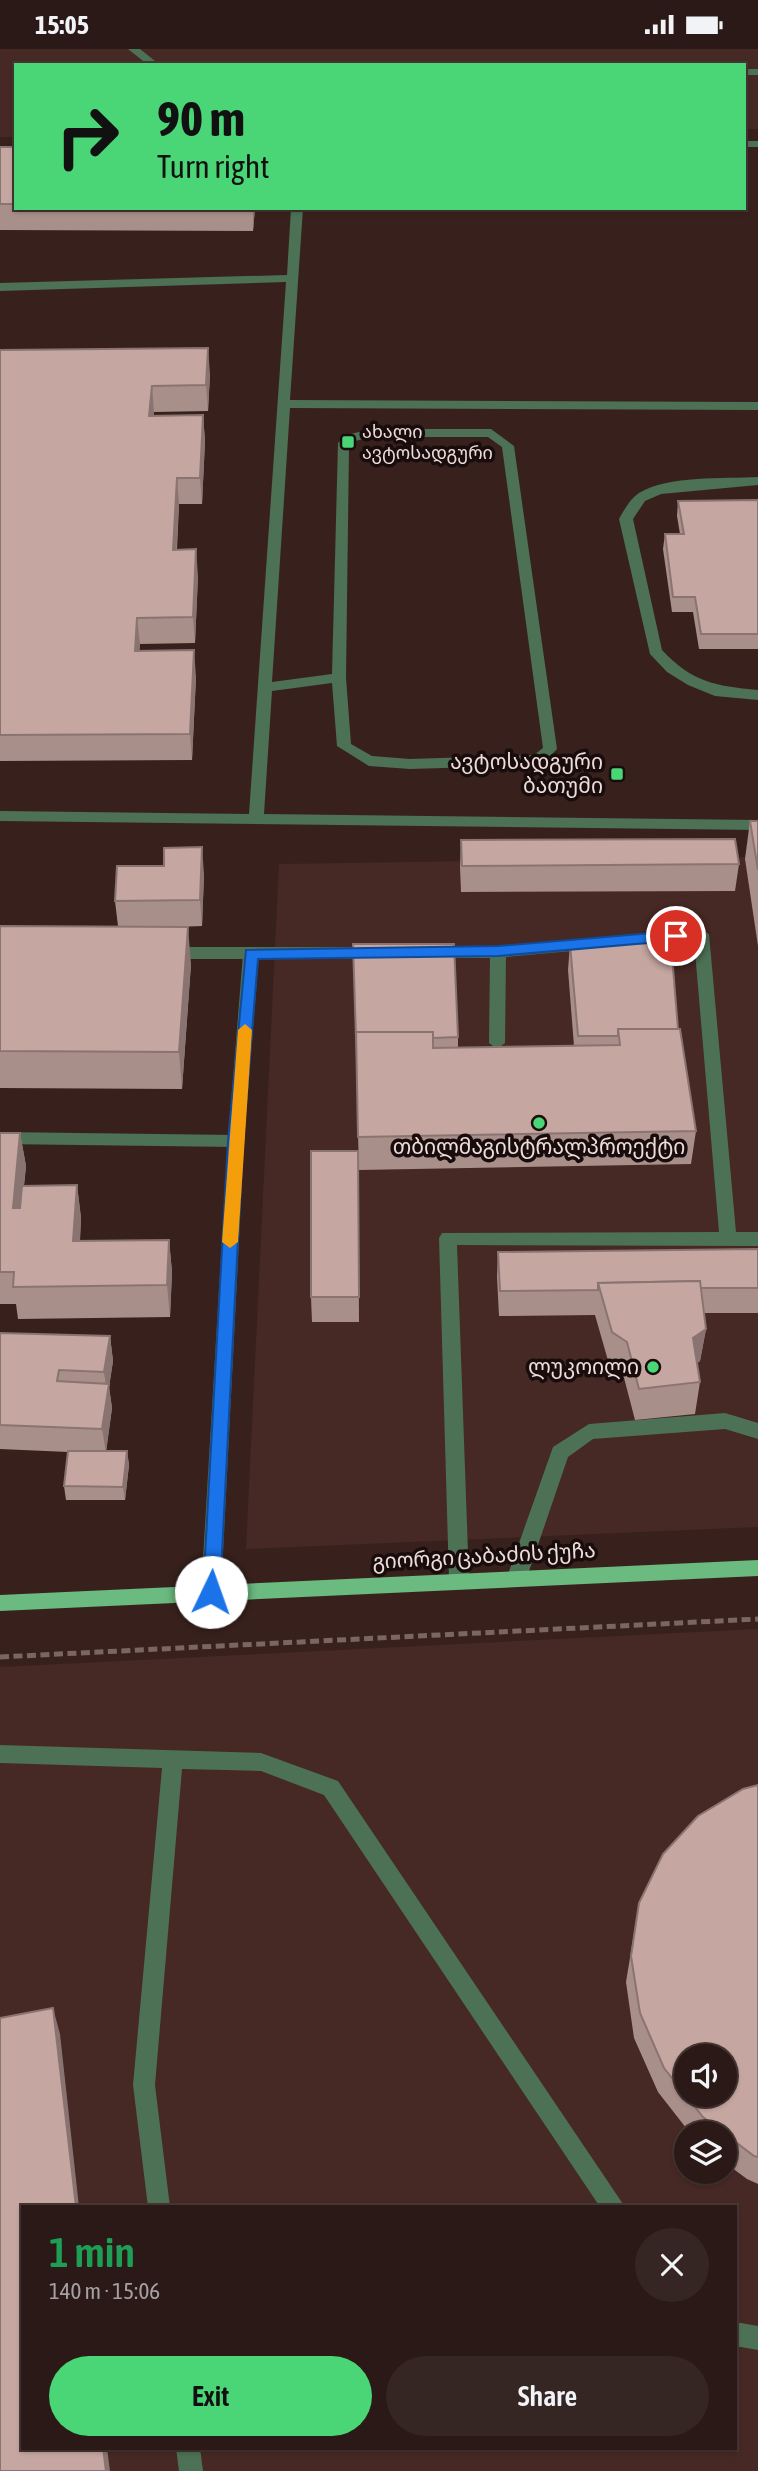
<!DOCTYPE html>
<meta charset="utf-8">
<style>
body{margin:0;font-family:"Asap Condensed","Noto Sans Georgian",sans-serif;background:#362623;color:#f1f3f6;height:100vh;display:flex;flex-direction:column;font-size:26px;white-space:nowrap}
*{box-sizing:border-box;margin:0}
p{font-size:23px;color:#a5a0a1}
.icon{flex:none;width:38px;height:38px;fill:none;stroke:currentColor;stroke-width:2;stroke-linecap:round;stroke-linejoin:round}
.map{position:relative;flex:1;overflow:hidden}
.panel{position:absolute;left:21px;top:2156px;width:716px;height:245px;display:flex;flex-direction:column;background:#2a1916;border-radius:0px;box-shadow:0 2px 5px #0004,0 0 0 2px #463835}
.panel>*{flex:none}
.top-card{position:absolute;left:14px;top:14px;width:732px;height:147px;border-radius:0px;box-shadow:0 2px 5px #0004,0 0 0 2px #463835;background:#4ad677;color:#111;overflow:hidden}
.buttons{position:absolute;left:674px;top:1995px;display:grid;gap:14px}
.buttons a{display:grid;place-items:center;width:63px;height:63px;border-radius:50%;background:#2a1916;box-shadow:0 2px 5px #0004,0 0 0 2px #463835;font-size:35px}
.pin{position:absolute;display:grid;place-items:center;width:60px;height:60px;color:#fff;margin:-30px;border:4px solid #fff;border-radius:50%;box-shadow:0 2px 7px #0007}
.me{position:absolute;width:77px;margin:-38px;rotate:3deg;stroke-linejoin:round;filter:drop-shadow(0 0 5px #0008)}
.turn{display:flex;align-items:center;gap:24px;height:147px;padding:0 28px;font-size:32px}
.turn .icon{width:91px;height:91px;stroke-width:2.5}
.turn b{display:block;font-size:49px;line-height:60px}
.round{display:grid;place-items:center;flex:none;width:74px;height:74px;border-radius:37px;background:#362623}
.headline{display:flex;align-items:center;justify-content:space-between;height:119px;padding:0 28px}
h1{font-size:42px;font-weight:600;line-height:52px;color:#1e9e55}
.cta{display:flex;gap:14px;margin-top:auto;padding:14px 28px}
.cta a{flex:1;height:80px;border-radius:42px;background:#4ad677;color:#111;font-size:28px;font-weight:600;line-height:80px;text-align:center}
.cta a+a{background:#362623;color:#f1f3f6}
.status{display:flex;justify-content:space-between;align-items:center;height:49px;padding:0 35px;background:#2a1916;direction:ltr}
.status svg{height:19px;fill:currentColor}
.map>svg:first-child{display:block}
.built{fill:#462824;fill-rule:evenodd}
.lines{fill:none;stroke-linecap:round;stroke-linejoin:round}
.path{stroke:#7b6662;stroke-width:5;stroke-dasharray:9 4.5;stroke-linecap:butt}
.service{fill:#4c7154;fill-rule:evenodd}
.minor{fill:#4c7154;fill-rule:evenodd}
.primary{fill:#6bba7f;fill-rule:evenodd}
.wall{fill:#a98f8a}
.shaded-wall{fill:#8a7471}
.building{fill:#c5a6a1;stroke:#8a7471;stroke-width:2;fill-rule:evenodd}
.route{fill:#1a73e8;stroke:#114b97;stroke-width:2}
.slow{fill:#f59e0b}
.poi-dot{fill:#4ad677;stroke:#180d0c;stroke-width:2.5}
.labels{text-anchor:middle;stroke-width:7;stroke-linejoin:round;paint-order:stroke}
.far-poi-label{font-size:18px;fill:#eddcd9;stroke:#180d0c;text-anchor:start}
.poi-label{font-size:21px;fill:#eddcd9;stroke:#180d0c;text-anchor:end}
.street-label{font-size:21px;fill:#eddcd9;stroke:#180d0c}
</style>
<div class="status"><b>15:05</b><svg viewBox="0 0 49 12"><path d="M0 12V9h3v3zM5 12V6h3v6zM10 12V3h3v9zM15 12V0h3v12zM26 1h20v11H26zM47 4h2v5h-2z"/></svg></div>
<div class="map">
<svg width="758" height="2422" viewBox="0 0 758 2422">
<rect width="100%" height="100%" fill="#38211d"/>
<g class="built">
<path d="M0,0H758V80H744V16H16V88H0Z"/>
<path d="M758,808V1478L246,1500L279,815Z"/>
<path d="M758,1580V2422H0V1618ZM686,2007H724V2046H686ZM686,2084H724V2123H686ZM23,2158H735V2399H23Z"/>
</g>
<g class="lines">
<path class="path" d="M0,1608L758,1570"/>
<g class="service">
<path d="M128,0H140L160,16H148Z"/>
<rect x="744" y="20" width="14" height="6"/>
<rect x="744" y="92" width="14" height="6"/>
<path d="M291,159H303L290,351L758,353V361L290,359L272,633L332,625L338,394L346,386L372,380H491L514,397L557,700L543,714L538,716L410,720L369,717L337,697L332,634L272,642L264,765L758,771V781L0,772V762L249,765L286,233L0,242V234L287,226ZM372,388H488L502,398L543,699L534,706L410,710L372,707L351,695L346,629L349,398L355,392Z"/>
<path d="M758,428V436L661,445L645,452L633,470L662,601C692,633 715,637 758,641V651L715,647L688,636L667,623L650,605L619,470C624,461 630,450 639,444C668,426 725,430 758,428Z"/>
<path d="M701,880L709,885L736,1183H758V1197L457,1196L469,1531L466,1537L459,1539L452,1537L449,1531L439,1189L442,1184L719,1183L694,891L506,908L505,994L497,1000L489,994L490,909H431L423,903L431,897H498Z"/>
<path d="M168,898H375L383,904L375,910H168L160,904Z"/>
<path d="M0,1083L236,1086L244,1092L236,1098L0,1095Z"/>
<path d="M725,1364L758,1374V1390L725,1380L593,1390L568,1408L527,1528L524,1534L517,1536L510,1534L507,1528L553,1398L589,1375Z"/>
<path d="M0,1696L261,1704L338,1732L625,2158H600L324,1746L261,1722L182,1720L155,2036L170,2158H148L133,2036L162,1719L0,1714Z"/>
<path d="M735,2273L758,2277V2301L735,2297Z"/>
<path d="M176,2399H200L203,2422H179Z"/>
</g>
<path class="minor" d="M251,899L259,905L244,1092L221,1543L218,1549L211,1551L204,1549L201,1543L228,1092L243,905Z"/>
<path class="primary" d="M758,1511V1527L0,1562V1546Z"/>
</g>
<g class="wall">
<path d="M0,98H16V159H255L253,182L0,181Z"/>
<path d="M0,301L210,325L208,362L154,363L153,367L203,366L205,392L202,455H179L177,501L198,527L195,594L140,595L139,602L196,628L192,711L0,712Z"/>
<path d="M758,451V600H699L693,563H672L663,500L665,485H680L677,467L678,452Z"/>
<path d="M750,772H758V897L745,810Z"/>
<path d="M461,791L739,815L735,842L461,843L460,818Z"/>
<path d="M204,825L202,877L176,878L191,915L182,1040L0,1039V877H118L115,852Z"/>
<path d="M353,895L458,988V999L574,997L568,921L570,895L678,980L696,1082L691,1115L359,1121Z"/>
<path d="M0,1084H20L26,1117L24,1137L77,1136L81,1169L80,1192L169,1191L172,1223L170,1268L18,1270L16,1255H0Z"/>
<path d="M358,1102L359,1273H312L311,1248Z"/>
<path d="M758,1200V1264H704L706,1280L700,1312L697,1314L700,1333L695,1365L635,1371L623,1325L609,1315L595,1266L499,1267L497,1228L498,1203Z"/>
<path d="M0,1284L110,1287L113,1312L109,1338L112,1359L106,1402H127L129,1416L125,1451H66L64,1437L68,1403L0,1400Z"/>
<path d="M758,1736V2135L747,2130L724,2113V2084H690L658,2043L634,1989L626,1933L639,1854Z"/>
</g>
<g class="shaded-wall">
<path d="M253,159H255L253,182Z"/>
<path d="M208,299L210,325L208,362L206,336Z"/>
<path d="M152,337L154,363L151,393L149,367Z"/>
<path d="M203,366L205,392L202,455L200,429Z"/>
<path d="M177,429L179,455L175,527L173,501Z"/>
<path d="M196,500L198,527L195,594L193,568Z"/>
<path d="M137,569L140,595L138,628L135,602Z"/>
<path d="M194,601L196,628L192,711L190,685Z"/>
<path d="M202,798L204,825L202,877L200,851Z"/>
<path d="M188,878L191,915L182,1040L179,1003Z"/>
<path d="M20,1084L26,1117L18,1191L13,1159Z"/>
<path d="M77,1136L81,1169L78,1224L73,1192Z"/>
<path d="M169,1191L172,1223L170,1268L167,1236Z"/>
<path d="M706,1280L700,1312L688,1321L693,1289Z"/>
<path d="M110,1287L113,1312L109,1338L112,1359L106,1404L102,1380L107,1345L104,1323Z"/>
<path d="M127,1402L129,1416L125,1451L123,1438Z"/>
<path d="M53,1959L60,1985L79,2158H76Z"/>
<path d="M103,2399H107L110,2422H106Z"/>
</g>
<g class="building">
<rect x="0" y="98" width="16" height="57"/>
<path d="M208,299L206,336L152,337L149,367L203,366L200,429H177L173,501L196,500L193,568L137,569L135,602L194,601L190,685L0,686V301Z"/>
<path d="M758,451V585H701L695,548H673L665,485H684L678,452Z"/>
<path d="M750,772H758V821Z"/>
<path d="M735,790L739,815L462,817L461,791Z"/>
<path d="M202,798L200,851L115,852L117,817H164V799Z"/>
<path d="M0,877L188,878L179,1003L0,1002Z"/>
<path d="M671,894L678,980H618V987H578L570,895Z"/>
<path d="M353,895H454L458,988L433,989V983H356V990Z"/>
<path d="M618,980H680L696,1082L358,1088L356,983H433V999L620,996Z"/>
<path d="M0,1084H20L13,1159H20L22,1137L77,1136L73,1192L169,1191L167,1236L13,1238L14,1223H0Z"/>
<path d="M311,1102H358L359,1248H311Z"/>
<path d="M758,1200V1239H700V1232L598,1234V1241L500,1242L498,1203Z"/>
<path d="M700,1232L706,1280L693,1289L700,1333L639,1340L627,1293L612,1283L598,1234Z"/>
<path d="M0,1284L110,1287L104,1323L59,1321L57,1332L109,1335L102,1380L0,1376Z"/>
<path d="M68,1402H127L123,1438L64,1437Z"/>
<path d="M758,1736V2108L754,2107L703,2068L664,2019L640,1964L631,1907L639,1854L663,1805L698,1767L743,1740ZM686,2007H724V2046H686Z"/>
<path d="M53,1959L76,2158H23V2399H103L106,2422H0V1969Z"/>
</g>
<path class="route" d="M676,882L681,884V891L498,907L258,910L243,1092L220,1543L218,1549L211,1551L205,1549L203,1543L228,1092L246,901L498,897Z"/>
<path class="slow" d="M245,975L252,981L238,1193L230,1199L222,1193L238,981Z"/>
<g class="poi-dot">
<rect x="341" y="386" width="14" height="14" rx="3.5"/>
<rect x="610" y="718" width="14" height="14" rx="3.5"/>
<circle cx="539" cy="1074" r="7"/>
<circle cx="653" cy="1318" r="7"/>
</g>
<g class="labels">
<g class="far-poi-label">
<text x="362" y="389">ახალი<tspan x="362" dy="21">ავტოსადგური</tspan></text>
</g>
<g class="poi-label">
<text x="603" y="720">ავტოსადგური<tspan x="603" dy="24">ბათუმი</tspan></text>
<text x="539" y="1105" text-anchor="middle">თბილმაგისტრალპროექტი</text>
<text x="639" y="1325">ლუკოილი</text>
</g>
<g class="street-label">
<text transform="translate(484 1507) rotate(-3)" y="7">გიორგი ცაბაძის ქუჩა</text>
</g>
</g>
</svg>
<div class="buttons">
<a><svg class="icon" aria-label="sound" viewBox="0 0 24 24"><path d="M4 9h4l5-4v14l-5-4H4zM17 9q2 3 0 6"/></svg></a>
<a><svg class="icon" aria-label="layers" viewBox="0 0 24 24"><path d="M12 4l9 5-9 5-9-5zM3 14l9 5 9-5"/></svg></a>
</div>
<div class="pin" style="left:676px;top:887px;background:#d93025"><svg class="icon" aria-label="arrive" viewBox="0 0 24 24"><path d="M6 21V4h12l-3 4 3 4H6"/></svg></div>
<svg class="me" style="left:211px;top:1543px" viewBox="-20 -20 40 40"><circle r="19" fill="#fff"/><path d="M0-13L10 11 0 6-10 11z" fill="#1a73e8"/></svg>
<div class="top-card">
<div class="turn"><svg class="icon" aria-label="right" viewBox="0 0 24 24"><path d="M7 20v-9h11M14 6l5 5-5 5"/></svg><div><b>90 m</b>Turn right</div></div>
</div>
<section class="panel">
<div class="headline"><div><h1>1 min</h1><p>140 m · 15:06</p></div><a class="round"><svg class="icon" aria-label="close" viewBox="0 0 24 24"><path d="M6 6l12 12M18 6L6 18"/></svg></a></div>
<div class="cta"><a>Exit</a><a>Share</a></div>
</section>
</div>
